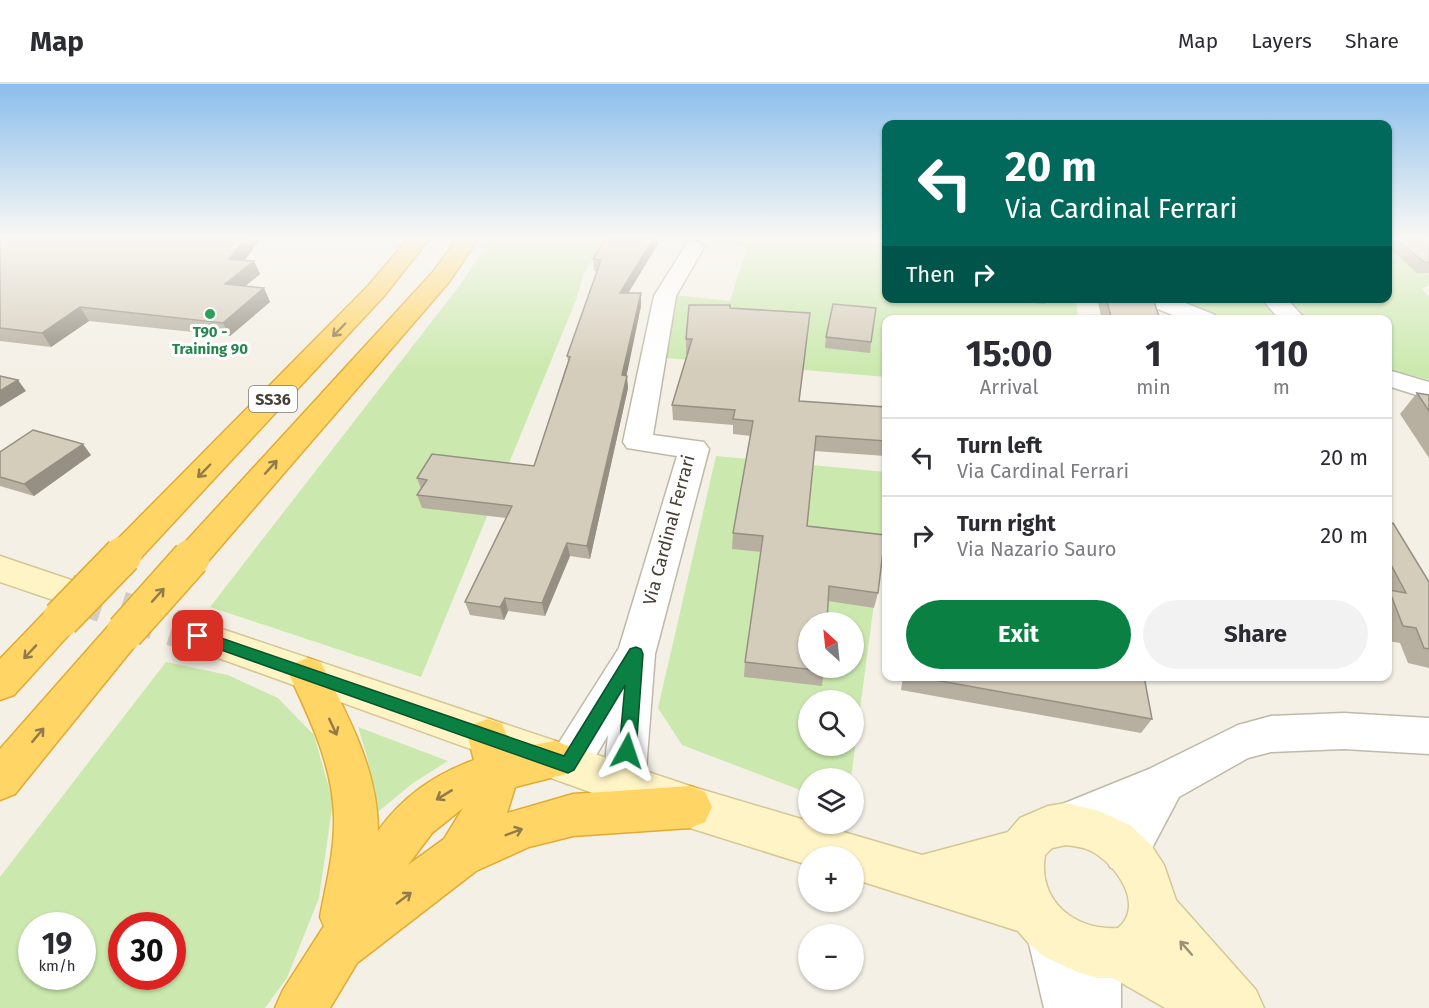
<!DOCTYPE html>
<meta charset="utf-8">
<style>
body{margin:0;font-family:"Fira Sans",sans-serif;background:#f2f2f3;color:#2b2b33;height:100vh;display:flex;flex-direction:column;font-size:22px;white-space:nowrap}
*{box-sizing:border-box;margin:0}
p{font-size:20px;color:#7c7c81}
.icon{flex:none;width:33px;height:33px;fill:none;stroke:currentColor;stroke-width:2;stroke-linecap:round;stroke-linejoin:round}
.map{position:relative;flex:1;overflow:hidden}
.drawer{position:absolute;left:882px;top:231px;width:510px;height:366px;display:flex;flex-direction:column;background:#fff;border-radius:12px;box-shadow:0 2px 4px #0004}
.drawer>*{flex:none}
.banner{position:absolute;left:882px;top:36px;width:510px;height:183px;border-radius:12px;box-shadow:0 2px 4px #0004;background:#00695c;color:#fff;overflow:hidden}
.needle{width:39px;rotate:333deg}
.controls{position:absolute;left:798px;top:528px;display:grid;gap:12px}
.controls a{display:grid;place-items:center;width:66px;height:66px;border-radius:50%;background:#fff;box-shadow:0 2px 4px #0004;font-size:30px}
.speed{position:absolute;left:18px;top:828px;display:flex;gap:12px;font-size:30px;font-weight:700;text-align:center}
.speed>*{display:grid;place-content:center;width:78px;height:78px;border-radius:50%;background:#fff;box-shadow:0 2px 4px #0004;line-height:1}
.speed small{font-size:15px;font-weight:400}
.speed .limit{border:9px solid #d22;background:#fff;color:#111}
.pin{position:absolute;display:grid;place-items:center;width:51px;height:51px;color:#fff;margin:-26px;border-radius:12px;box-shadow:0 3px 9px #0006}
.me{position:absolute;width:66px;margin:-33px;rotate:5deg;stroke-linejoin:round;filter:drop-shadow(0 0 4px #0008)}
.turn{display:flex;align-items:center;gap:21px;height:126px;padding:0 24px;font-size:27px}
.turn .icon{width:78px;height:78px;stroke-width:2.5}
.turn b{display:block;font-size:42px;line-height:51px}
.then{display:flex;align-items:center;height:57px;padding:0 24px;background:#0003;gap:12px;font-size:22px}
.eta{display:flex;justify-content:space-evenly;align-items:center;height:102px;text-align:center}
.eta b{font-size:36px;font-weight:700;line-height:42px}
.button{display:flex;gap:12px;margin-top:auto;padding:12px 24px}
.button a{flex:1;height:69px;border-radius:36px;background:#0b8043;color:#fff;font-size:24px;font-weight:700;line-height:69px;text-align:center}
.button a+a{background:#f2f2f3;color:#2b2b33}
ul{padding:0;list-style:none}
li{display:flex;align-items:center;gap:18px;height:78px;padding:0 24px;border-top:2px solid #e1e1e2}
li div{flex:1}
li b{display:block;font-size:22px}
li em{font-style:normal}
header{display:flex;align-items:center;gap:36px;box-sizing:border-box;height:84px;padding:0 30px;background:#fff;border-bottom:2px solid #e1e1e2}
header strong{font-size:28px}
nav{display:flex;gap:33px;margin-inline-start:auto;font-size:21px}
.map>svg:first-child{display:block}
.green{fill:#cbe9ae;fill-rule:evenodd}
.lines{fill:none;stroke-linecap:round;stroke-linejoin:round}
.secondary-tunnel{stroke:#d1cdc3;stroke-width:37;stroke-dasharray:37 18;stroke-linecap:butt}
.street-casing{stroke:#bfb9a9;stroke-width:3}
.secondary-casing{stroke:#d5c795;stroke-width:3}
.highway-casing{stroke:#e1ab33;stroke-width:3}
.street{fill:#fff;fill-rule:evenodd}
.secondary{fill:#fff4c5;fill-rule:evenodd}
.highway{fill:#ffd566;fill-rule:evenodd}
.highway-bridge-casing{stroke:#e1ab33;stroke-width:40;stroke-linecap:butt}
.highway-bridge{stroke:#ffd566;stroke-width:37}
.wall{fill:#b7b0a1}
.shaded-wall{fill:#959083}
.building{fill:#d5cdbb;stroke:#959083;stroke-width:1.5}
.oneway{stroke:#917c49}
.oneway2{stroke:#9a9276}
.route{fill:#0b8043;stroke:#07532c;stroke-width:1.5}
.leisure-dot{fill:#2e9e5b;stroke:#fff;stroke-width:2}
.labels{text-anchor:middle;stroke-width:6;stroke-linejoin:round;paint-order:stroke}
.far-leisure-label{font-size:15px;font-weight:bold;fill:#27864d;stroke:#fff}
.shield{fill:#fff;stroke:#7e7a72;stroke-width:1.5}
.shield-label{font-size:16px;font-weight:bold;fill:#474135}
.street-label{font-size:18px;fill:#474135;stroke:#fff}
</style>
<header>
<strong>Map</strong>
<nav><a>Map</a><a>Layers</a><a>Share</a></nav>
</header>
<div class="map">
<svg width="1429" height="924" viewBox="0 0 1429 924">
<rect width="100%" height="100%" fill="#f4f0e6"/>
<g class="green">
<path d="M491,155H608L584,189L576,216L421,593L210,523L460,201Z"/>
<path d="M666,155H886V214L1076,215L1078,235L886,236V293L667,274L663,270L674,211L730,217L747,163Z"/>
<path d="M1388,155H1429V201L1422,205L1429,212V296L1388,285V236L1227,235L1167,215L1388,214Z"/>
<path d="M716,372L886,388V428L851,694H808V709L682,661L658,624ZM808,538H854V584H808ZM808,616H854V662H808Z"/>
<path d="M166,578L228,591L278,614L314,651L333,718L319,814L287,894L265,924H0V793ZM32,842H82V892H32ZM122,842H172V892H122Z"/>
<path d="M358,643L448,677L413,699L374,731L368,676Z"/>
</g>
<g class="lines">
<path class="secondary-tunnel" d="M68,508L198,552"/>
<g class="street-casing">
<g id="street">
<path d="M694,157L701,159L704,163L676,212L653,351L704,358L709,365L655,570L645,699L639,713L624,719L609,713L603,699L608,651L583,694L568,700L553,694L547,681L553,668L619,564L677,372L627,364L623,358L654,212L687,159Z"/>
<path d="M1140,214H1173L1215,231L1219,236H1185L1143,219Z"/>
<path d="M1261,214H1286L1306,236H1280Z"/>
<path d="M1388,286L1429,298V315L1388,302Z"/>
<path d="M1344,629L1429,634V670L1344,665L1271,668L1248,674L1179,713L1142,783L1126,789L1110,783L1103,767L1117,740L1066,761L1050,755L1044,740L1050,725L1149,685L1238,641L1271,632Z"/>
<path d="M1050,823L1067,830L1077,856L1079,852L1096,844L1113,852L1121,869V924H1044L1026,847L1033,830Z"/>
</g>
</g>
<g class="secondary-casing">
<g id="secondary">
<path d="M0,472L80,499L85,508L80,517L68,521L0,498Z"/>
<path d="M198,537L690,702L808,737V740H816L922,771L1008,748L1020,734L1048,722L1066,719L1099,727L1130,741L1151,761L1164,781L1176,816L1256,906L1264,924H1165L1113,894H1098L1080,889L1045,873L1030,861L1018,847L854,795V772H808V781L690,744L185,562L180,552L185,542ZM1066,761C1073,762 1082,763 1089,766C1115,778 1146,821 1118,844C1075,847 1037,817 1045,771L1052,764Z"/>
</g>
</g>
<g class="highway-casing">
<g id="highway">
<path d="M408,155H429L384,212L135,480L123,483L111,480L106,471L111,462L368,202Z"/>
<path d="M457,155H478L449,198L203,483L191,486L179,483L174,474L179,465L433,188Z"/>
<path d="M61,521L74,525L79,535L74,545L14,611L0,616V575L48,525Z"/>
<path d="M125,534L138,538L143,548L138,558L15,710L0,716V665L112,538Z"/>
<path d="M308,574L321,579C348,632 378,686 378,747C403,712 434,691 474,676L468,653L474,640L488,635L502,640L512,665L555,657L570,663L576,676L570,689L515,703L507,729L573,710L690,702L705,708L712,723L705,738L690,744L573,752L529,763L476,787L357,879L330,924H275L283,906L324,842L320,833C326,800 335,767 334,733C333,682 310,635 289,590L295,579ZM463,724L444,755L408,781L432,749Z"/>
</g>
</g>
<use href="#street" class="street"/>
<use href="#secondary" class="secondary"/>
<use href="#highway" class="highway"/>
<g class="highway-bridge-casing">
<g id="highway-bridge">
<path d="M61,535L123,471"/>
<path d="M125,548L191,474"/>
</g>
</g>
<use href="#highway-bridge" class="highway-bridge"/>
</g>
<g class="wall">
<path d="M0,155H261L245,176L254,177L260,190L245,202L264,204L270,218L230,252L89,237L51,263L0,257Z"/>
<path d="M1388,155H1429V189H1417L1388,163Z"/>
<path d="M658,160L628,209L641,222L626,292L628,304L590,475L570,472L545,532L508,527L504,536L470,531L465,518L506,434L422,424L417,411L421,405L417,394L534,382L568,277L567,272L597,188L594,187L593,175Z"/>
<path d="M994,214H1046L1045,220L994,216Z"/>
<path d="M1097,214H1153L1160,236H1102Z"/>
<path d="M730,224L800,317L886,323V372L814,367L807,442L878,509L874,524L828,517L824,587L822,602L744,593L745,578L761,468L732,465L733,449L751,352L733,350V341L673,336L672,321L688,270H686V255Z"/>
<path d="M826,253L871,258L870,269L825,264Z"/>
<path d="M1417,309L1429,311V374L1400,330Z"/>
<path d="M0,368L91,371L34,412L0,402Z"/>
<path d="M1388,443L1429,498V584L1408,579L1400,559L1388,557Z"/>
<path d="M903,592H1144L1152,635L1141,649L901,606Z"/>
</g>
<g class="shaded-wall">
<path d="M245,155H261L235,188L229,175Z"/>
<path d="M653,155H658V160L621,221L620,209Z"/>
<path d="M254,177L260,190L231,214L225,200Z"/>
<path d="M264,204L270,218L230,252L223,239Z"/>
<path d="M641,209V222L624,304L622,291Z"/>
<path d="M80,223L89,237L51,263L42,249Z"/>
<path d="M627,292L628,304L590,475L587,462Z"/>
<path d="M18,296L26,307L0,323V307Z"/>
<path d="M83,360L91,371L34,412L24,400Z"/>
<path d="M567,459L570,472L545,532L542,519Z"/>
<path d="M505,514L508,527L504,536L500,523Z"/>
</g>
<g class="building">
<path d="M0,155H245L229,175L254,177L225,200L264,204L223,239L80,223L42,249L0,244Z"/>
<path d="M606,155H653L620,209H641L622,291L627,292L587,462L567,459L542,519L505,514L500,523L465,518L512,422L417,411L427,396L417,394L432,370L534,382L570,273L567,272L601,176L593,175Z"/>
<path d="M1396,155H1429V179L1424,178Z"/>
<path d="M1106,214H1153L1160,236H1112Z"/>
<path d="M833,220L876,224L871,258L826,253Z"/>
<path d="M689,221H730V224L810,229L799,317L886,323V357L816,352L807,442L885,451L878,509L829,502L827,538H808V584H824V587L745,578L763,452L733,449L753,337L733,335L735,326L672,321L692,255H686Z"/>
<path d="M0,292L18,296L0,307Z"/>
<path d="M1417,309L1429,311V327Z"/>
<path d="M33,346L83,360L24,400L0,393V368Z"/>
<path d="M1393,439L1429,498V565L1424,564L1416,544L1403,542L1389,506L1406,509L1388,475V443Z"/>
<path d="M913,592H1144L1152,635Z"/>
</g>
<defs><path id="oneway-shaft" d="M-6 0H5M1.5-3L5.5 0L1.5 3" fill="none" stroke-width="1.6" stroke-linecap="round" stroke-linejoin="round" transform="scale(1.5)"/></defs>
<g class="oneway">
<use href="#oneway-shaft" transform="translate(339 246) rotate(134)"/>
<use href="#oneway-shaft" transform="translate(271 383) rotate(-48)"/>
<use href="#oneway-shaft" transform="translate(204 387) rotate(134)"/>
<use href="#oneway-shaft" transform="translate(158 511) rotate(-48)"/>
<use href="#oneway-shaft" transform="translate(30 568) rotate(133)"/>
<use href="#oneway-shaft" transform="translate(333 643) rotate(65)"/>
<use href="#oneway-shaft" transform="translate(38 651) rotate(-50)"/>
<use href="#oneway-shaft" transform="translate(444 711) rotate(149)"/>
<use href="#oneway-shaft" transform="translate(514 748) rotate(-21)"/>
<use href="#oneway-shaft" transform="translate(404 814) rotate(-37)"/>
</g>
<use class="oneway2" href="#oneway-shaft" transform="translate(1186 864) rotate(-131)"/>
<linearGradient id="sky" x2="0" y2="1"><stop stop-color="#8bbeec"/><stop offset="0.54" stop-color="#faf8f4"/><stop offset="1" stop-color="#faf8f4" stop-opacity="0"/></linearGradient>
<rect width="1429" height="285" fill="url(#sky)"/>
<path class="route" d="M198,546L564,672L630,565L636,563L641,565L643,570L636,667L633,672L627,674L621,672L619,667L625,601L574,686L568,689L193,556L191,552L193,548Z"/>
<circle class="leisure-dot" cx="210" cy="230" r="6"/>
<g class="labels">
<g class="far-leisure-label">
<text x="210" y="253">T90 -<tspan x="210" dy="17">Training 90</tspan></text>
</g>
<rect class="shield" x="249" y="302" width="48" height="26" rx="4.5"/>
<g class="shield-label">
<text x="273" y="321">SS36</text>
</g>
<g class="street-label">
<text transform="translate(669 446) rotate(-75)" y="6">Via Cardinal Ferrari</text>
</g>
</g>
</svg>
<div class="controls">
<a><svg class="needle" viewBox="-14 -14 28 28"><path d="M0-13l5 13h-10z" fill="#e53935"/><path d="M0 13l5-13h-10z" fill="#7c7c81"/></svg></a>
<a><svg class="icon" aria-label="search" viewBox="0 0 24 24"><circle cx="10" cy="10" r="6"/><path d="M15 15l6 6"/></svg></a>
<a><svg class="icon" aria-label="layers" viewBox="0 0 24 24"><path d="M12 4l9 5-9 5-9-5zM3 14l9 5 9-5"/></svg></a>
<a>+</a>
<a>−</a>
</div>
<div class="speed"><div>19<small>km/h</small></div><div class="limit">30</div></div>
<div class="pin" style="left:198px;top:552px;background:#d93025"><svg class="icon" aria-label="arrive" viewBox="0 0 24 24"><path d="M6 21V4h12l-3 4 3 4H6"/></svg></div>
<svg class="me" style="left:627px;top:667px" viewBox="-20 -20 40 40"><path d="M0-17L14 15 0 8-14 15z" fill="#0b8043" stroke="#fff" stroke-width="4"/></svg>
<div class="banner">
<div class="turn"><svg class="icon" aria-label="left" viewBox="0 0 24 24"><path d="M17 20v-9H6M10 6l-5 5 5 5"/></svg><div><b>20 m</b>Via Cardinal Ferrari</div></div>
<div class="then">Then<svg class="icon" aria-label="right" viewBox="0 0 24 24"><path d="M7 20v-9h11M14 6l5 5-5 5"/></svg></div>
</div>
<section class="drawer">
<div class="eta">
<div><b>15:00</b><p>Arrival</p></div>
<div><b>1</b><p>min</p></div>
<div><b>110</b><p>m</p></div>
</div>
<ul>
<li><svg class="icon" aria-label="left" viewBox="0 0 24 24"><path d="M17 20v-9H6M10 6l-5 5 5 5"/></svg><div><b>Turn left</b><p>Via Cardinal Ferrari</p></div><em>20 m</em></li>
<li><svg class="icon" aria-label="right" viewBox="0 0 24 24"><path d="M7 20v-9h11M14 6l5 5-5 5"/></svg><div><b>Turn right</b><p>Via Nazario Sauro</p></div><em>20 m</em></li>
</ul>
<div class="button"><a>Exit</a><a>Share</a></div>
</section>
</div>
